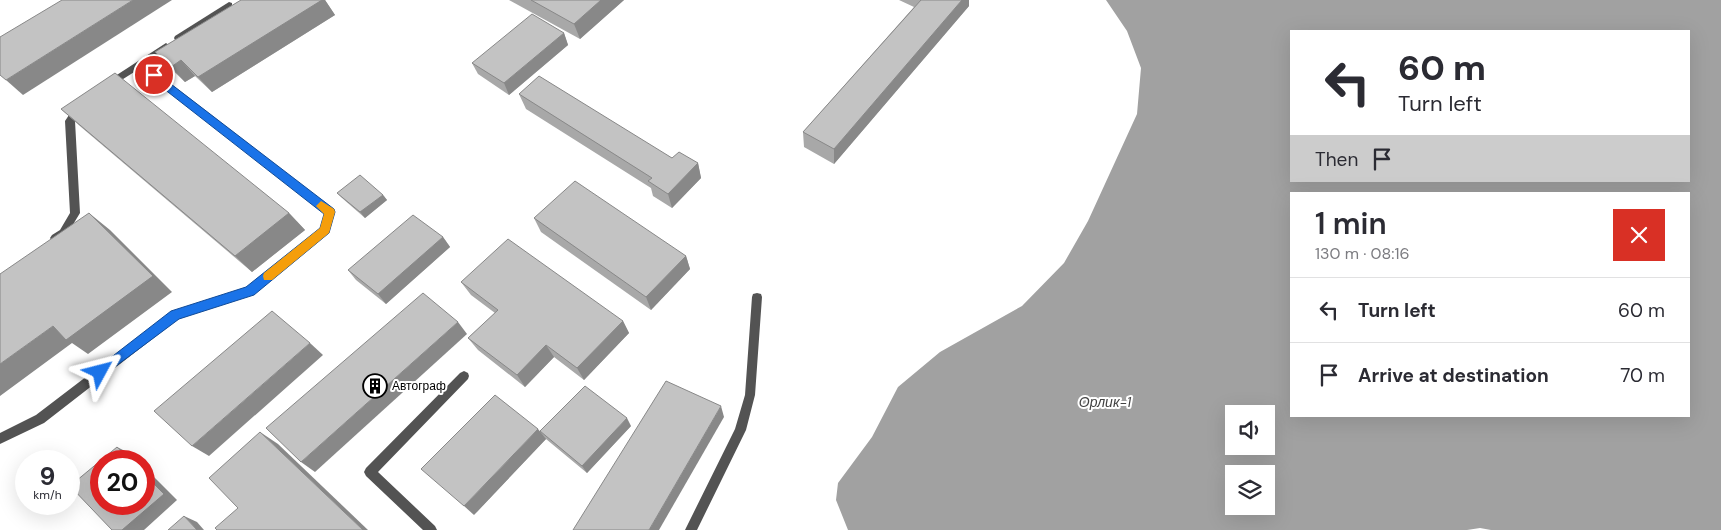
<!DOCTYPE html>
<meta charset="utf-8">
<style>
body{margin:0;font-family:"DM Sans",sans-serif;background:#f7f7f7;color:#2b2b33;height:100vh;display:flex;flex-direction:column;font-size:19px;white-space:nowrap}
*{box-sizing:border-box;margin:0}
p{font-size:16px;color:#7c7c81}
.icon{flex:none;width:28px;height:28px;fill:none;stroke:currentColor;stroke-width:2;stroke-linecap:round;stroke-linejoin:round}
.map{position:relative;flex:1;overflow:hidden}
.drawer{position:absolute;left:1290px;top:192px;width:400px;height:225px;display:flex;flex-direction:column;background:#fff;border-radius:0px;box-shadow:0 5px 20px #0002}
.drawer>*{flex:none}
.guide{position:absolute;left:1290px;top:30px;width:400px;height:152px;border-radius:0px;box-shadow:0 5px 20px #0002;background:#fff;color:#2b2b33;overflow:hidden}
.fabs{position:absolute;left:1225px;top:405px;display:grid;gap:10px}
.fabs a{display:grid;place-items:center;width:50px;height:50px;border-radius:0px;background:#fff;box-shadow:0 5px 20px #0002;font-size:25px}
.speed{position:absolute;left:15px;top:450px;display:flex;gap:10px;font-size:25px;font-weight:700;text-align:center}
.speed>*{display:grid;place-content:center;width:65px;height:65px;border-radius:50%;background:#fff;box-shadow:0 5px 20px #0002;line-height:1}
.speed small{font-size:12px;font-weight:400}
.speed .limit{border:8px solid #d22;background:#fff;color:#111}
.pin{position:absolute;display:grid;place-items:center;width:42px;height:42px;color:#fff;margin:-21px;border:2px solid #fff;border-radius:50%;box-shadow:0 1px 5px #0007}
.me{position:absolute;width:55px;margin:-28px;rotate:52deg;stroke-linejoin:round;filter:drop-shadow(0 0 4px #0008)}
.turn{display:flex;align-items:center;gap:18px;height:105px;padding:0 25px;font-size:22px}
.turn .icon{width:65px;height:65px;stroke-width:2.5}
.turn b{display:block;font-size:35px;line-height:42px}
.then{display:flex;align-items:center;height:48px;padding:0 25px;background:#0003;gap:10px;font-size:19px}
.round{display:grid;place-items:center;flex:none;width:52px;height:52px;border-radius:0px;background:#f7f7f7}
.summary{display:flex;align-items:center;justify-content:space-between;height:85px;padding:0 25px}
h1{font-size:30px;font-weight:600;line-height:38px}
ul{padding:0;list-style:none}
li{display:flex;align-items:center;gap:15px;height:65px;padding:0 25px;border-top:1px solid #e1e1e2}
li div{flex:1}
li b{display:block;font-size:19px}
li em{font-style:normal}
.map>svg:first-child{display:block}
.water{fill:#a1a1a1;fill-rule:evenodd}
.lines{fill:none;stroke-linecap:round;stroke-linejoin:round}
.service{fill:#535353;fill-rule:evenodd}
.minor{fill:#535353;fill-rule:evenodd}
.wall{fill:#a8a8a8}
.shaded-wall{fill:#888}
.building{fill:#c3c3c3;stroke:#888}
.route{fill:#1a73e8;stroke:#114b97}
.slow{fill:#f59e0b}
.labels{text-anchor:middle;stroke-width:4;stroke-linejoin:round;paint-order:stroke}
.poi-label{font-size:12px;fill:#000;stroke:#fff;text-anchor:start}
.water-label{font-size:14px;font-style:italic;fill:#424242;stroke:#fff}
</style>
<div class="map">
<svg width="1721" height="530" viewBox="0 0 1721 530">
<rect width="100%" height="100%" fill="#fff"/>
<path class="water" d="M1106,0H1721V530H1491L1480,528L1467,530H848L836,500L838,483L872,437L898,387L940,352L1022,306L1064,263L1088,221L1137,114L1141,68L1127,31ZM1291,31H1689V181H1291ZM1291,194H1689V416H1291ZM1234,414H1266V446H1234ZM1234,474H1266V506H1234Z"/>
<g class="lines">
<g class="service">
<path d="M229,2L232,3V7L181,40H175L174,38L175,36Z"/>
<path d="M166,43L170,46L169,48L145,64L333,209L335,212L328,233L254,294L178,319L44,423L0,444V433L36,415L171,312L247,288L321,228L325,213L139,69L112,86H106L105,84L106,82Z"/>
<path d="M78,105L83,108L75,121L80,213L66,236L55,242L52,241L50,238L52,235L60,230L70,213L65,121L75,106Z"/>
<path d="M464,371L468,373L469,376L468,379L378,472L435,526L437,530H423L366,476L364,472L366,468L460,373Z"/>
</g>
<path class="minor" d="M757,293L761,294L762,297L755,395L746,430L697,530H685L735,429L745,395L752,297L753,294Z"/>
</g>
<g class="wall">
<path d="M241,0H325L335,15L212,92L195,76L185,82L169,67L155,52Z"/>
<path d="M509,0H624L580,39Z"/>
<path d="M899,0H969V6L834,164L804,147L803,132L914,7Z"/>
<path d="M564,33L568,45L509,95L478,74L472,63Z"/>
<path d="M519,94L672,158L698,163L701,178L672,208L653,196L651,188L526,109Z"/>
<path d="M61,109L289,213L305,230L252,272L81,127Z"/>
<path d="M337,193L383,195L387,200L365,218L342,198Z"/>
<path d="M534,218L686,256L690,269L651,310L541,232Z"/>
<path d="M443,237L450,247L386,304L356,280L348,270Z"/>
<path d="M461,282L623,321L629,333L584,380L554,357L525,387L478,350L468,338L495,313L471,295Z"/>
<path d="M631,426L587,473L546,439L474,515L540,431Z"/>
</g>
<g class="shaded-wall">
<path d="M133,0H172L23,95L6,80Z"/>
<path d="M322,0H325L335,15L212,92L198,77Z"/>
<path d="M601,0H624L580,39L574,24Z"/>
<path d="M962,0H969V6L834,164V149Z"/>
<path d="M564,33L568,45L509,95L504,83Z"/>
<path d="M181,60L195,76L185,82L171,67Z"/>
<path d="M698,163L701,178L672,208L668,194Z"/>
<path d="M383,195L387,200L365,218L360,212Z"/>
<path d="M89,213L110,230L172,292L88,354L72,343L0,396V364L53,326Z"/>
<path d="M289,213L305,230L252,272L235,256Z"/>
<path d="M443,237L450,247L386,304L378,294Z"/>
<path d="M686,256L690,269L651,310L646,297Z"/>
<path d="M623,321L629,333L584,380L577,368Z"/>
<path d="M458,322L467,334L315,472L301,462Z"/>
<path d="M310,343L323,355L209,456L192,446Z"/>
<path d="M546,345L554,357L525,387L517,375Z"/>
<path d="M721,406L724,417L659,530H649Z"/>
<path d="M627,418L631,426L587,473L582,466Z"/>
<path d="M538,429L546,439L474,515L464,506Z"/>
<path d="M260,432L278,444L368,530H363Z"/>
<path d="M117,447L131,454L138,461H132Z"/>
<path d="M144,467L177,500L144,530H122L144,474Z"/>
<path d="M184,516L197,522L204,530H197Z"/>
</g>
<g class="building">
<path d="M62,0H133L6,80L0,75V37Z"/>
<path d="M241,0H322L198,77L181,60L171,67L155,52Z"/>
<path d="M531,0H601L574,24Z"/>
<path d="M921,0H962L834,149L803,132Z"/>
<path d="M532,14L564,33L504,83L472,63Z"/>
<path d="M115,73L289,213L235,256L61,109Z"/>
<path d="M539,76L672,158L679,152L698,163L668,194L648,181L652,178L519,94Z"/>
<path d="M360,175L383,195L360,212L337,193Z"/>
<path d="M575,181L686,256L646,297L534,218Z"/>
<path d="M89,213L153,276L66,340L53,326L0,364V274Z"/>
<path d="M413,215L443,237L378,294L348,270Z"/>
<path d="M508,239L623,321L577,368L546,345L517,375L468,338L498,310L461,282Z"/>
<path d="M423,293L458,322L301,462L266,428Z"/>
<path d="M272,311L310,343L192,446L154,411Z"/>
<path d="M666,381L721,406L649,530H573Z"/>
<path d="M585,386L627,418L582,466L540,431Z"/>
<path d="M495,395L538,429L464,506L421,469Z"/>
<path d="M260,432L363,530H217L215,528L238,508L209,478Z"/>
<path d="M117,447L132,461H101V504H144V474L164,494L122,530H112L70,486Z"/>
<path d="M184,516L197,530H168Z"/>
</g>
<path class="route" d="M154,71L334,209L335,212L329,233L254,295L179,319L100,378L96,376L94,372L96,369L171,311L246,287L320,228L324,214L150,78L149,75Z"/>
<path class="slow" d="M321,201L334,209L335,212L329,233L272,280H264L263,276L264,273L320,228L324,214L316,206Z"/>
<defs>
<g id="building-ring" transform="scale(1.25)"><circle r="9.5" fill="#fff" stroke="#000" stroke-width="1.5"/><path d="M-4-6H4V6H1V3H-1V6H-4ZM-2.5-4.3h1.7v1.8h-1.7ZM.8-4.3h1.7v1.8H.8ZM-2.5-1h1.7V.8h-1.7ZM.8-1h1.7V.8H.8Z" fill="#000"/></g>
</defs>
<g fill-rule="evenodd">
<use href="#building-ring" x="375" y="386"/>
</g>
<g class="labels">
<g class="poi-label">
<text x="392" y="390">Автограф</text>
</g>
<g class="water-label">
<text x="1105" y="407">Орлик-1</text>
</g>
</g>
</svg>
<div class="fabs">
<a><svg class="icon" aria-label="sound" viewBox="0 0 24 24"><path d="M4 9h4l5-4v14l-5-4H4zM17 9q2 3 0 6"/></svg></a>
<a><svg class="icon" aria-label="layers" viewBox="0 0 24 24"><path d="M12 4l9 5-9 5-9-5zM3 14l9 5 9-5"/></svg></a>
</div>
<div class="speed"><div>9<small>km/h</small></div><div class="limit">20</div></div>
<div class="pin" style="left:154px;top:75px;background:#d93025"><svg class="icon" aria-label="arrive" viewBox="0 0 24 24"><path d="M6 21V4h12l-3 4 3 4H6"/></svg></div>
<svg class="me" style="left:100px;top:372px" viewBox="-20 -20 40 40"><path d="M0-17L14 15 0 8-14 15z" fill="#1a73e8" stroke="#fff" stroke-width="4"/></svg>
<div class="guide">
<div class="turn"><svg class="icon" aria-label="left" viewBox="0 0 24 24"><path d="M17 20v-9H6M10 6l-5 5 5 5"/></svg><div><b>60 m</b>Turn left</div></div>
<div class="then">Then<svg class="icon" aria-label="arrive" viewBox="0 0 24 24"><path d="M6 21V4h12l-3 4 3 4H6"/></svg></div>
</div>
<section class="drawer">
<div class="summary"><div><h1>1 min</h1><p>130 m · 08:16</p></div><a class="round" style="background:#d93025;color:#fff"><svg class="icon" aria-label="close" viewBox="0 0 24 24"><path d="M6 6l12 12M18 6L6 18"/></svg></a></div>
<ul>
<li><svg class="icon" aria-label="left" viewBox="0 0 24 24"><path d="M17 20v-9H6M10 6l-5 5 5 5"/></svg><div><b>Turn left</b></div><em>60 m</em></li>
<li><svg class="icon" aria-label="arrive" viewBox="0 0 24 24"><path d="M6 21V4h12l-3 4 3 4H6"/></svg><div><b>Arrive at destination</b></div><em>70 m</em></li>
</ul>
</section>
</div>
